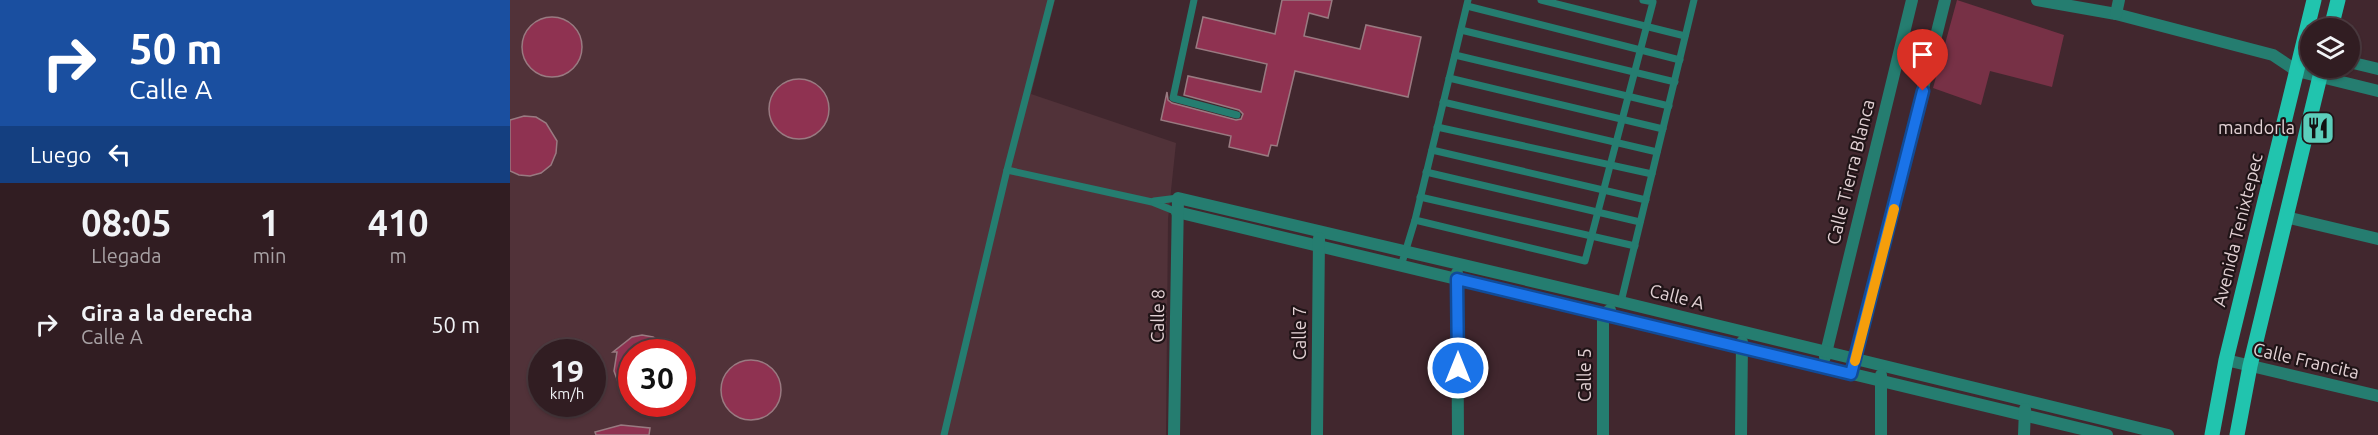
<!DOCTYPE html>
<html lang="es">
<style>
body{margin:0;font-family:Ubuntu,sans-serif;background:#39262a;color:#f1f3f6;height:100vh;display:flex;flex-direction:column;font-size:22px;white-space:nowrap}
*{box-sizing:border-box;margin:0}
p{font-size:20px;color:#a8a2a5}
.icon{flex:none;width:33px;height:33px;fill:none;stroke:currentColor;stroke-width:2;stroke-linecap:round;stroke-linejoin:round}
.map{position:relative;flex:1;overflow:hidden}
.drawer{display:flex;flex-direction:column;background:#311d22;width:510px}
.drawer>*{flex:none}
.banner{background:#1a4fa0;color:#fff;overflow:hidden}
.tools{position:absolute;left:1790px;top:18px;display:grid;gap:12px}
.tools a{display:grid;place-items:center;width:60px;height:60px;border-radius:50%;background:#311d22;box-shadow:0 2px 4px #0004,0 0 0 2px #4c3b40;font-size:30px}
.speed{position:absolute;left:18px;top:339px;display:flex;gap:12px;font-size:30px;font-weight:700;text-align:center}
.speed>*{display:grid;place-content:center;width:78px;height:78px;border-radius:50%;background:#311d22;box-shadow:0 2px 4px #0004,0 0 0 2px #4c3b40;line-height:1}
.speed small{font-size:15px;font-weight:400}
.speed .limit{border:9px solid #d22;background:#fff;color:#111}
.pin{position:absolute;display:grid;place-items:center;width:51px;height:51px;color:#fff;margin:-62px -26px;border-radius:50% 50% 50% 0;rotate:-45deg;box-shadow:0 0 6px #0007}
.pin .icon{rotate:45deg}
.me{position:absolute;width:66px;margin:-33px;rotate:0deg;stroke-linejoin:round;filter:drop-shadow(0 0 4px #0008)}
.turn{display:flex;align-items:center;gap:21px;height:126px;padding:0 30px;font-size:27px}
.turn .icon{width:78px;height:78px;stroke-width:2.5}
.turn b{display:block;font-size:42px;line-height:51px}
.then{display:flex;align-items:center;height:57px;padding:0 30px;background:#0003;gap:12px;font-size:22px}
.eta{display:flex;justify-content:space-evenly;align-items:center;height:102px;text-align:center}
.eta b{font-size:36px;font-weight:700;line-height:42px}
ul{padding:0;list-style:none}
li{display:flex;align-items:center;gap:18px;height:78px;padding:0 30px}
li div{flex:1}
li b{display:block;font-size:22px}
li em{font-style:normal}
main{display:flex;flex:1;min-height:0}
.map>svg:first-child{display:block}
.built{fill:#513239;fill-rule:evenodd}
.green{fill:#773146}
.building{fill:#8f3251;stroke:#997a81;stroke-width:1.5}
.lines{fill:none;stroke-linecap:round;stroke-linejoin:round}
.service{stroke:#257d70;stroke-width:7}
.minor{stroke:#257d70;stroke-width:12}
.tertiary{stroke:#257d70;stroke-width:12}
.primary{stroke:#21c4ae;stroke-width:15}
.route-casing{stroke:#114b97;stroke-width:15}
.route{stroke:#1a73e8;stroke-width:10}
.slow{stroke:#f59e0b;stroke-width:10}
.labels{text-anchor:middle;stroke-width:4.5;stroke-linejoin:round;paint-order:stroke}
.poi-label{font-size:18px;fill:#e3d2d5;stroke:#201417;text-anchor:end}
.street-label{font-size:18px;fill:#e3d2d5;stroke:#201417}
</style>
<main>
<section class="drawer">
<div class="banner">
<div class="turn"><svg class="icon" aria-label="right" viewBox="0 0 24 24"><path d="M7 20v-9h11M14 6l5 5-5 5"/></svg><div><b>50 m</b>Calle A</div></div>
<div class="then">Luego<svg class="icon" aria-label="left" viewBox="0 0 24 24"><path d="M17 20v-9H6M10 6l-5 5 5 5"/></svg></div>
</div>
<div class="eta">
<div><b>08:05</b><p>Llegada</p></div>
<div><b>1</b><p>min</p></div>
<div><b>410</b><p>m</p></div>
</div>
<ul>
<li><svg class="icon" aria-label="right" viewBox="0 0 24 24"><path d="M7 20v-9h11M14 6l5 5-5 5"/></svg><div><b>Gira a la derecha</b><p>Calle A</p></div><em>50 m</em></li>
</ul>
</section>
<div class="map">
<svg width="1868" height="435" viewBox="0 0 1868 435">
<rect width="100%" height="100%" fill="#41272e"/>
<path class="built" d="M0,0H545L521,94L666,143L658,219L656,435H0ZM32,352H82V404H32ZM122,352H172V404H122Z"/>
<path class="green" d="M1447,0L1554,35L1542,87L1480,71L1471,105L1423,88Z"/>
<g class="building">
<path d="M772,0H822L818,18L799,13L794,36L850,49L856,25L911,37L898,97L785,71L767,146L761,145L758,156L719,147L721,136L651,120L657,92L658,100L662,103L726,120L731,119L733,114L729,110L674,95L678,76L751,92L757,64L686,48L693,17L765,34Z"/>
<circle cx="42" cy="47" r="30"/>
<circle cx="289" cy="109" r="30"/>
<path d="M14,116L26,117L36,123L47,141L46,153L41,165L31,173L20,176L9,175L0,171V120Z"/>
<path d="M132,335L143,337L154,343L162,352H122V395L108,382L104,371L107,352H103L122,337Z"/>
<circle cx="241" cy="390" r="30"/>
<path d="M111,425L140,428L139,435H86L85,432Z"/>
</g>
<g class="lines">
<g class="service">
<path d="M684,0L663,98L727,115"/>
<path d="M1031,0L1175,36"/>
<path d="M957,6L1170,60"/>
<path d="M951,30L1165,82"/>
<path d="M945,55L1159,106"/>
<path d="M939,78L1153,129"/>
<path d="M933,102L1147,152"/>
<path d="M927,127L1142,174"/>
<path d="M922,150L1136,200"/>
<path d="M497,170L642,202L667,212"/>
<path d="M916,172L1130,222"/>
<path d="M910,197L1125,246"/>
<path d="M644,201L668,198"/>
<path d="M905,220L1075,261L1143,2L1133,0"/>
<path d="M891,266L905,220L958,0"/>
<path d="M1111,302L1184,0"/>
<path d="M434,435L497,170L541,0"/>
</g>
<g class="minor">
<path d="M1527,0L1606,14L1763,55L1787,71"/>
<path d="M1606,14L1609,0"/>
<path d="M667,212L1597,435"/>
<path d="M1776,217L1868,239"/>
<path d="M947,273L948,435"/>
<path d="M1315,357L1402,0"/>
<path d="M1716,360L1868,396"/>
<path d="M1344,365L1435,0"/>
<path d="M664,435L668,198L1111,302L1658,435"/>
<path d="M807,435L809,238"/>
<path d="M1093,435V315L1100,310"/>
<path d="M1231,435L1232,342"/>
<path d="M1371,435V375"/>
<path d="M1514,435L1515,409"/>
</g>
<g class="tertiary">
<path d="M1839,62L1868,69"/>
<path d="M1787,71L1868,91"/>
</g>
<g class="primary">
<path d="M1821,28L1828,0"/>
<path d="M1702,435L1716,360L1804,0"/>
<path d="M1727,435L1740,366L1812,68"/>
</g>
</g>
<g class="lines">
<g class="route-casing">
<path id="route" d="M948,368L947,279L1341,374L1413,91"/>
</g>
<use href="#route" class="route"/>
<path class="slow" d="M1345,361L1384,209"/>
</g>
<defs>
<g id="restaurant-square" transform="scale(1.725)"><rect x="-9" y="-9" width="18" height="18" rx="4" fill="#5ccebb" stroke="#201417"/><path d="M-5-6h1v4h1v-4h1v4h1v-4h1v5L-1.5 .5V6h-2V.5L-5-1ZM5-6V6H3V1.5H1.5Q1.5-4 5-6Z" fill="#111"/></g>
</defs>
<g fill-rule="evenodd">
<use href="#restaurant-square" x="1808" y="128"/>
</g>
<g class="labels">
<g class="poi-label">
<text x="1785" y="134">mandorla</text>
</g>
<g class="street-label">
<text transform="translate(1341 172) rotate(-76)" y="6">Calle Tierra Blanca</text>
<text transform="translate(1728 230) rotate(-76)" y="6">Avenida Tenixtepec</text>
<text transform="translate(1167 297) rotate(14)" y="6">Calle A</text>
<text transform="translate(648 316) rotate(-89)" y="6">Calle 8</text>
<text transform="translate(790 333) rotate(-90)" y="6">Calle 7</text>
<text transform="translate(1796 361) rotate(13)" y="6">Calle Francita</text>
<text transform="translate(1075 375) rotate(-90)" y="6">Calle 5</text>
</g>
</g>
</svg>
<div class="tools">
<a><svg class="icon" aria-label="layers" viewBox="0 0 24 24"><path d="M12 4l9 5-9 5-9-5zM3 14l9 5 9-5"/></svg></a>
</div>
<div class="speed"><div>19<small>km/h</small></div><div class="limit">30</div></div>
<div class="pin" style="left:1413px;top:91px;background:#d93025"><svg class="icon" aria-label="arrive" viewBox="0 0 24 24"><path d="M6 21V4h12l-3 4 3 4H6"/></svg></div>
<svg class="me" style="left:948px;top:368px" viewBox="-20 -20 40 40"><circle r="17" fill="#1a73e8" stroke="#fff" stroke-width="3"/><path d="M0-11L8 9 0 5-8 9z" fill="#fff"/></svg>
</div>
</main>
